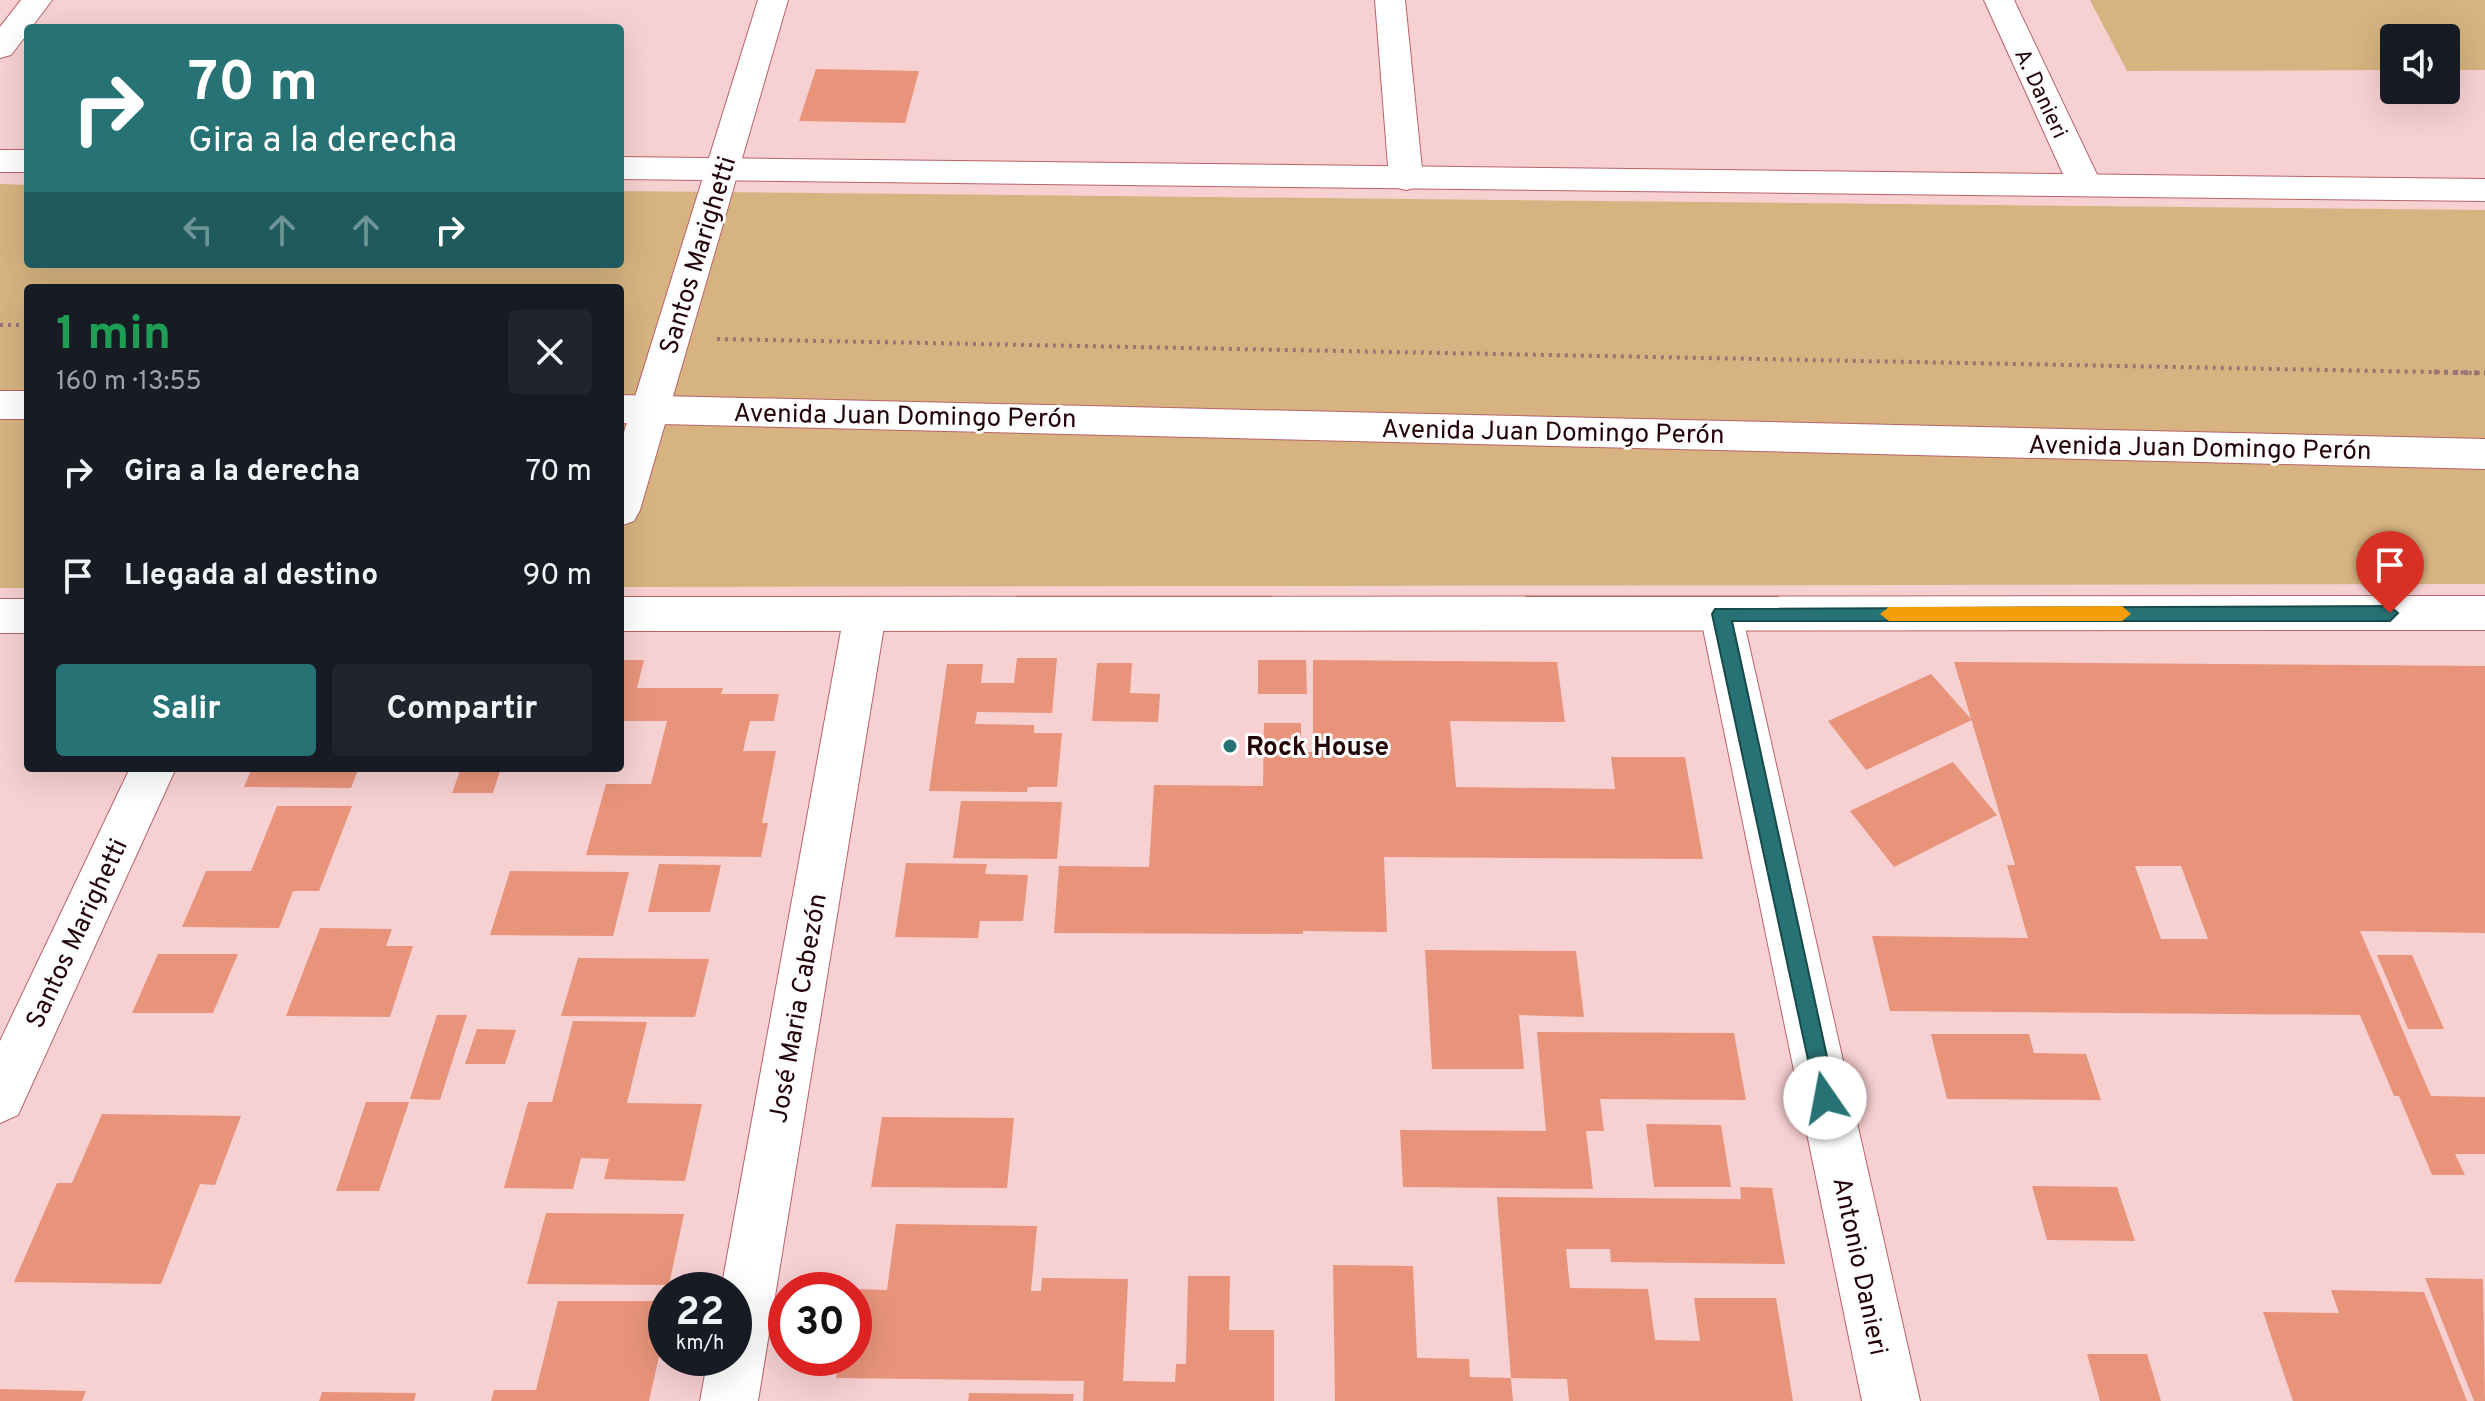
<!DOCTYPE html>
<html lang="es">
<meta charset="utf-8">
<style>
body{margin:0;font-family:Overpass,sans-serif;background:#20242c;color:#f1f3f6;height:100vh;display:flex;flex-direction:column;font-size:30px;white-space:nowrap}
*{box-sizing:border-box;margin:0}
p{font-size:26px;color:#9ea1a6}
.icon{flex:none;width:44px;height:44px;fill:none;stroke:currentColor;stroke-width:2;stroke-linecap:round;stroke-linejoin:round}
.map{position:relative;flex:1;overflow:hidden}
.panel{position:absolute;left:24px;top:284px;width:600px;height:488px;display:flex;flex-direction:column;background:#171b24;border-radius:8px;box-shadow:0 8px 32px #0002}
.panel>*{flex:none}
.banner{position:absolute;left:24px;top:24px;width:600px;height:244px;border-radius:8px;box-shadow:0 8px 32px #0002;background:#277274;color:#fff;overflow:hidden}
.fabs{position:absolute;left:2380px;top:24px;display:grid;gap:16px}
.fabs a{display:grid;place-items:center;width:80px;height:80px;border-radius:8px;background:#171b24;box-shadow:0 8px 32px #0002;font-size:40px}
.speed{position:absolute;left:648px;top:1272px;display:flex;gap:16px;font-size:40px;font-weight:700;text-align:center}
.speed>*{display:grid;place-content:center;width:104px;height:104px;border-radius:50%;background:#171b24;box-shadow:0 8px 32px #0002;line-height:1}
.speed small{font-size:20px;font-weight:400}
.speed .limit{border:12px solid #d22;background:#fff;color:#111}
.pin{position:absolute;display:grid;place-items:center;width:68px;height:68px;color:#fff;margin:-82px -34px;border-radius:50% 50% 50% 0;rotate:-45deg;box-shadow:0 0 8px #0007}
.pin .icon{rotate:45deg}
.me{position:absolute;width:88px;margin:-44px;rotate:348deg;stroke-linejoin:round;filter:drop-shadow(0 0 6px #0008)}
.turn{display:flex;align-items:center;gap:28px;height:168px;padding:0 32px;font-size:36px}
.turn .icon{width:104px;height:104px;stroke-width:2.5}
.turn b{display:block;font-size:56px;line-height:68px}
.lanes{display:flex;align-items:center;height:76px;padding:0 32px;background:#0003;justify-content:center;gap:40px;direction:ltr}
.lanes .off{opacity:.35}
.round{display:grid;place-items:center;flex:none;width:84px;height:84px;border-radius:8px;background:#20242c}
.headline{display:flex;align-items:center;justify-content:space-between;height:136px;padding:0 32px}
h1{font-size:48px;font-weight:700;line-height:60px;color:#1e9e55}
.action{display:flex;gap:16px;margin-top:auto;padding:16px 32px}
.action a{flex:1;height:92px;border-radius:8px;background:#277274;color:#fff;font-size:32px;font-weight:700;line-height:92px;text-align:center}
.action a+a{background:#20242c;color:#f1f3f6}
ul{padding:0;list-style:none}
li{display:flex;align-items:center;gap:24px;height:104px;padding:0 32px}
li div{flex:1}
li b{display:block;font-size:30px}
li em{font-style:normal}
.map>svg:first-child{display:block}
.green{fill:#d6b380}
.building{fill:#e8947b;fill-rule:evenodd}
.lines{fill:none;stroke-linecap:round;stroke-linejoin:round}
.minor-casing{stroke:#b86368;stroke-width:2}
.major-casing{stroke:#b86368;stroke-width:2}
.path-far1{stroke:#987577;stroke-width:4;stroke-dasharray:3 5;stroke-linecap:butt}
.path{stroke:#987577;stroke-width:5;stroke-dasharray:4 6;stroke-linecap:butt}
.minor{fill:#fff;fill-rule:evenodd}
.major{fill:#fff;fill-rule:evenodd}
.route{fill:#277274;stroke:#194a4b;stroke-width:2}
.slow{fill:#f59e0b}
.poi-dot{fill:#277274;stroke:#fcfcfc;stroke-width:3}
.labels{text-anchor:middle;stroke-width:6;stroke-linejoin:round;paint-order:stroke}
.far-street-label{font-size:22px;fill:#220307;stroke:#fcfcfc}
.street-label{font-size:26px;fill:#220307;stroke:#fcfcfc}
.poi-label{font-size:26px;font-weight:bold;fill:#220307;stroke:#fcfcfc;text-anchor:start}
</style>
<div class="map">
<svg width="2485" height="1401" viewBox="0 0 2485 1401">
<rect width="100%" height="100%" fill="#f7d0d1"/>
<g class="green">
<path d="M2090,0H2485V70H2446V38H2394V70L2127,71Z"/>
<path d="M0,184L28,185V264H620V191L2485,210V584L620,587V288H28V588H0Z"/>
</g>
<g class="building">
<path d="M816,69L919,71L905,123L799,121Z"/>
<path d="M1017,658H1057L1052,713L977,712L975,724L1034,725V733H1062L1057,787H1028L1027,792L929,791L947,664H983L981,683H1014Z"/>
<path d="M620,660H644L637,688H723L721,694H779L774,721H750L743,751H776L762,823H768L761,857L586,855L606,784H651L667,721H620Z"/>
<path d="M1258,660H1306L1307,694H1258Z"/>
<path d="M1313,660L1557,662L1565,722L1450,721L1456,787L1615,789L1611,757H1685L1703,859L1384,857L1387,932L1303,931V934L1054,933L1059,866L1149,867L1154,785L1263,786L1264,723H1301V752H1313Z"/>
<path d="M1954,662L2485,666V933L2360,931L2431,1096L2485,1097V1154H2455L2465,1175H2432L2399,1096H2394L2360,1015L1890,1011L1872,936L2028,938L2007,865H2015ZM2135,866H2181L2208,939H2161Z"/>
<path d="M1097,663H1132L1130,693L1160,694L1158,722L1092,721Z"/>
<path d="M1931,674L1972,720L1866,770L1828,721Z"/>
<path d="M1953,762L1997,815L1894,867L1850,811Z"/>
<path d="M252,768H359L351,788L244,787Z"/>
<path d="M461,768H501L493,793H452Z"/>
<path d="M961,801L1062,802L1057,859L953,858Z"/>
<path d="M277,806H352L319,891H293L279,928L182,927L206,871H251Z"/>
<path d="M906,863L987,864L985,874L1028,875L1023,921H980L978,938L895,937Z"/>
<path d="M659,864L721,865L710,912H648Z"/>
<path d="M510,871L629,872L613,936L490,935Z"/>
<path d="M320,928L392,929L386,946H413L390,1017L286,1016Z"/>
<path d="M1425,950L1576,951L1584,1017L1519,1015L1524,1069H1432Z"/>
<path d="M158,954H238L213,1013H132Z"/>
<path d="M2377,955H2412L2444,1029H2408Z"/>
<path d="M578,958L709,959L695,1017L561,1016Z"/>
<path d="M437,1015H467L440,1100L410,1099Z"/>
<path d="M573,1021L647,1022L627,1103L702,1104L685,1181L604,1179L609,1159L581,1158L573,1189L504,1188L528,1102H552Z"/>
<path d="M477,1029L516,1030L505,1064H465Z"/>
<path d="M1537,1032L1734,1033L1746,1100L1600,1099L1604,1131H1586L1593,1189L1403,1187L1400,1130L1546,1131Z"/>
<path d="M1931,1034H2029L2034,1053L2086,1054L2101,1100L1947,1099Z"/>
<path d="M366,1102H409L379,1191H336Z"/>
<path d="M102,1114L241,1116L215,1185L200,1184L161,1284L14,1282L57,1183H72Z"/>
<path d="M882,1117L1014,1118L1007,1188L871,1187Z"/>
<path d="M1646,1124L1721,1125L1731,1187H1654Z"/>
<path d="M2032,1186L2117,1187L2135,1241L2047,1240Z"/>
<path d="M1740,1187L1772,1188L1785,1264L1611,1262L1610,1249H1566L1570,1288L1648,1289L1655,1340L1700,1341L1694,1298H1776L1793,1401H1569L1567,1379L1511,1378L1497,1197L1741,1199Z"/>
<path d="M546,1213L684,1214L669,1285L527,1284Z"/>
<path d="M896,1224L1037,1226L1031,1291H1041L1042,1278L1128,1279L1123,1381L1175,1382L1176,1364H1186L1188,1276H1230L1229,1330H1274V1401H1083L1084,1381L836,1378L840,1358H854V1289L887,1290Z"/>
<path d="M1333,1265L1413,1266L1417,1358L1469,1359L1470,1377L1511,1378L1513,1401H1335Z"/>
<path d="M2425,1278L2483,1279L2485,1401H2474Z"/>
<path d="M2331,1290L2424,1292L2467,1401H2293L2263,1312L2339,1313Z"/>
<path d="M558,1301H666V1325L649,1401H491L494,1390H536Z"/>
<path d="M2087,1354H2147L2161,1401H2100Z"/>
<path d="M0,1389L86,1391L82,1401H0Z"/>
<path d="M322,1392L416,1393L414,1401H319Z"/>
<path d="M969,1393L1074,1394L1073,1401H968Z"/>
</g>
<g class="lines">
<g class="minor-casing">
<g id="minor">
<path d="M758,0H788L640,510L634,521L620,526V445Z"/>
<path d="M1375,0H1405L1423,179L1418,187L1406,190L1394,187L1389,179Z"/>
<path d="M1984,0H2014L2102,185L2097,193L2085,196L2073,193L2068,185Z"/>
<path d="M865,597L880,602L886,614L758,1401H700L708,1358H734V1290H721L844,614L850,602Z"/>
<path d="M1721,597L1736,602L1742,614L1920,1401H1862L1700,614L1706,602Z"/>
<path d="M130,768H176L18,1115L0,1123V1041Z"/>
</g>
</g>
<g class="major-casing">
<g id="major">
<path d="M21,0H52L31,28H28V33L11,55L0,58V27Z"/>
<rect x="0" y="150" width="28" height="22"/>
<path d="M620,157L2485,179V201L620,179Z"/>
<rect x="0" y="391" width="28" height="28"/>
<path d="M620,395L2485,439V469L620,423Z"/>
<path d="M2485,596V630L620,631V597Z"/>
<rect x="0" y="599" width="28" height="34"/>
</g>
</g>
<g class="path-far1">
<path d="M0,325H28"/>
<path d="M717,339L2485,373"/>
</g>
<path class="path" d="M2434,372L2485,373"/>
<use href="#minor" class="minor"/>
<use href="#major" class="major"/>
</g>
<path class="route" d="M2390,606L2398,613L2390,621H1732L1836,1098L1833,1106L1825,1109L1818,1106L1712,614L1715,609Z"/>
<path class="slow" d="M2122,606L2131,614L2122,621H1889L1880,614L1889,607Z"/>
<circle class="poi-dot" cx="1230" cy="746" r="8"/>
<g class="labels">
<g class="far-street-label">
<text transform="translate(2042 93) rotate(65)" y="8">A. Danieri</text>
</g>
<g class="street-label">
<text transform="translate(697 255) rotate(-73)" y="9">Santos Marighetti</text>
<text transform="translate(905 415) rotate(1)" y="9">Avenida Juan Domingo Perón</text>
<text transform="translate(1553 431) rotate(1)" y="9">Avenida Juan Domingo Perón</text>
<text transform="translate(2200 447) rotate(1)" y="9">Avenida Juan Domingo Perón</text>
<text transform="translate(76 933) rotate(-65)" y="9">Santos Marighetti</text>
<text transform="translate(797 1008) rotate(-80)" y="9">José Maria Cabezón</text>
<text transform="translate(1861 1266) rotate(78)" y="9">Antonio Danieri</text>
</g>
<g class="poi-label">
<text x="1246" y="755">Rock House</text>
</g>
</g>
</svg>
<div class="fabs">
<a><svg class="icon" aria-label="sound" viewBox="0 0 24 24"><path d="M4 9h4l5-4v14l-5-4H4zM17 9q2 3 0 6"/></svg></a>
</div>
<div class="speed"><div>22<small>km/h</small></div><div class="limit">30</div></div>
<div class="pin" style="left:2390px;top:613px;background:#d93025"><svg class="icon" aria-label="arrive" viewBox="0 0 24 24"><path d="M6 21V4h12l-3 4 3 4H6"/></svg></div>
<svg class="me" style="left:1825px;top:1098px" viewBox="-20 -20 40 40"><circle r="19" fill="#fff"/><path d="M0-13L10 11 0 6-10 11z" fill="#277274"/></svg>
<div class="banner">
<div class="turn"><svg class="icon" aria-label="right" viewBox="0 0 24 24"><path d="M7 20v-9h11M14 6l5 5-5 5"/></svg><div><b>70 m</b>Gira a la derecha</div></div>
<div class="lanes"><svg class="icon off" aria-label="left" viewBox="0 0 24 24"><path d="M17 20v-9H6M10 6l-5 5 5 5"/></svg><svg class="icon off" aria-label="ahead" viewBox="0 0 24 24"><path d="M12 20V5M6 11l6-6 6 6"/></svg><svg class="icon off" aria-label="ahead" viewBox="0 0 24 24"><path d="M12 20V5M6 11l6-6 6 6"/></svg><svg class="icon" aria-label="right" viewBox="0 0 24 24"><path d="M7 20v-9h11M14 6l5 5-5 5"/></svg></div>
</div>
<section class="panel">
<div class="headline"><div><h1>1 min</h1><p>160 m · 13:55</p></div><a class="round"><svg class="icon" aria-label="close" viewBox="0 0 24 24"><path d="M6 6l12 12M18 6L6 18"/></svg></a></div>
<ul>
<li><svg class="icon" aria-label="right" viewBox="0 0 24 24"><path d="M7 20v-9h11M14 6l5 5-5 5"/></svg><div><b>Gira a la derecha</b></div><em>70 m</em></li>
<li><svg class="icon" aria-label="arrive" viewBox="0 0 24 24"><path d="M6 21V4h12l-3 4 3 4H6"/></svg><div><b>Llegada al destino</b></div><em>90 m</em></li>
</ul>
<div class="action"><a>Salir</a><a>Compartir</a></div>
</section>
</div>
